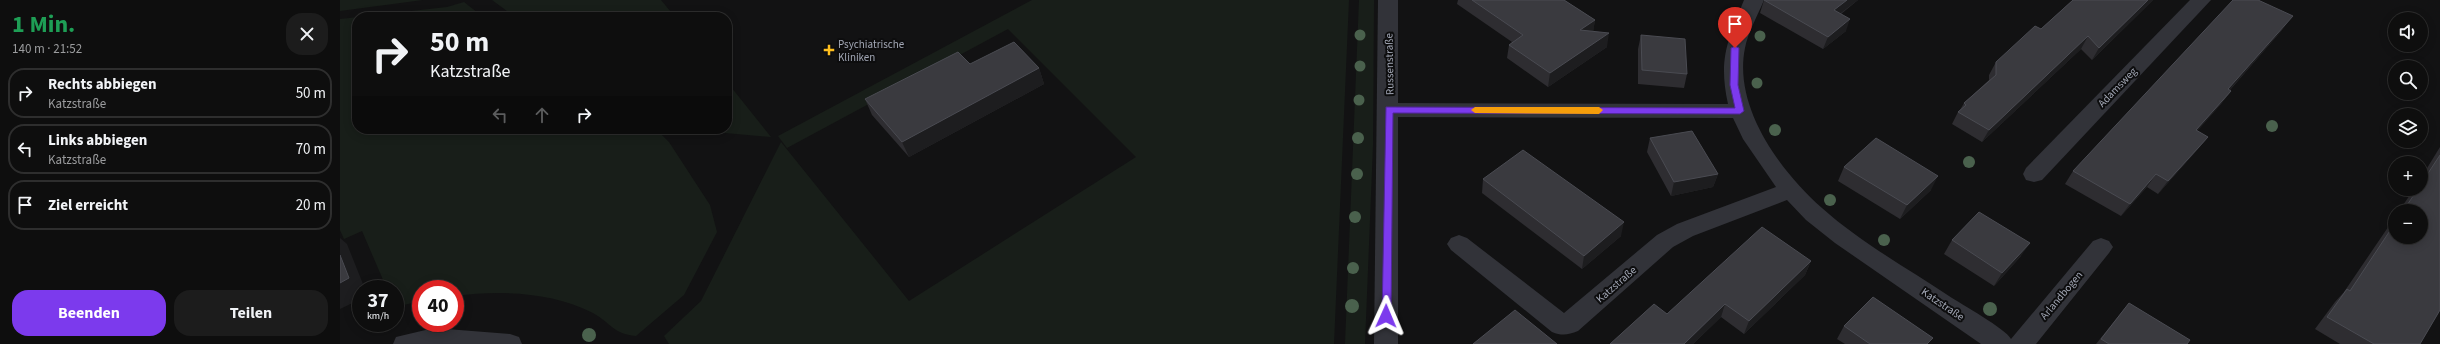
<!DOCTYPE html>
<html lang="de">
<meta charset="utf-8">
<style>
body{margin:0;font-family:"Source Sans 3",sans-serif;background:#1c1c1c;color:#f1f3f6;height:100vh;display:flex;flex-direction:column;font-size:15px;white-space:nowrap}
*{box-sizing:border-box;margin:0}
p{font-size:13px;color:#9b9c9e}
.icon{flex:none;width:22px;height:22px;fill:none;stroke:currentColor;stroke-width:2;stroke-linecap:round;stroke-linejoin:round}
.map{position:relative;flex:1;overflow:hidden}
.panel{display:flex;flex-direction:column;background:#0e0e0e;width:340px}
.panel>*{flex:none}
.guide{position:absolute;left:12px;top:12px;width:380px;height:122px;border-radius:16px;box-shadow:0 2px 10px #0003,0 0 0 1px #2e2e2e;background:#0e0e0e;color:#f1f3f6;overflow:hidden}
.fabs{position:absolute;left:2048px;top:12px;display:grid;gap:8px}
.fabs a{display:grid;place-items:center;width:40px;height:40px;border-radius:50%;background:#0e0e0e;box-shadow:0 2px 10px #0003,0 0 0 1px #2e2e2e;font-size:20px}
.speed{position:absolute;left:12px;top:280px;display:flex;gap:8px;font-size:20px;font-weight:700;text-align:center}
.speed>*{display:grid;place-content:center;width:52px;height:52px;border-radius:50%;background:#0e0e0e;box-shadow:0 2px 10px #0003,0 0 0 1px #2e2e2e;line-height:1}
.speed small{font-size:10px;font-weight:400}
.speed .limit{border:6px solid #d22;background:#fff;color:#111}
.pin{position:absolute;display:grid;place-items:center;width:34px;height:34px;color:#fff;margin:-41px -17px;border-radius:50% 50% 50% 0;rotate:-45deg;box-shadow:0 0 4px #0007}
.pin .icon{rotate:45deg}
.me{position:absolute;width:44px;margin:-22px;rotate:1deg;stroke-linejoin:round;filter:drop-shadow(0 0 3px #0008)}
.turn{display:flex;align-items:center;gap:14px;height:84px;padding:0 12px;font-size:18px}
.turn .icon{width:52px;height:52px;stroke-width:2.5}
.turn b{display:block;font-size:28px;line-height:34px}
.lanes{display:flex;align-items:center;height:38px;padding:0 12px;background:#0003;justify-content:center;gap:20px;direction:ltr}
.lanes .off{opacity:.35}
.round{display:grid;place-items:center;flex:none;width:42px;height:42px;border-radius:16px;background:#1c1c1c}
.overview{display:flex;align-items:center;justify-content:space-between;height:68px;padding:0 12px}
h1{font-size:24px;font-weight:700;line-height:30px;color:#1e9e55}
.cta{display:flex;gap:8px;margin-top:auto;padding:8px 12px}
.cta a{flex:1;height:46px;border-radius:16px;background:#7c3aed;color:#fff;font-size:16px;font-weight:700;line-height:46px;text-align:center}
.cta a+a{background:#1c1c1c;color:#f1f3f6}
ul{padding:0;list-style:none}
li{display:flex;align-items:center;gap:12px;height:50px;margin:0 8px 6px;padding:0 4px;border:2px solid #2e2e2e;border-radius:16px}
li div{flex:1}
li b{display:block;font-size:15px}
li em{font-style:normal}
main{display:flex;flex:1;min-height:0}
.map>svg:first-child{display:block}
.green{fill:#181e19}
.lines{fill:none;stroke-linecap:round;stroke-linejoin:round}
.minor{fill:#323339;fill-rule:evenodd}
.tertiary{fill:#323339;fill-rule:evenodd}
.tree{fill:#4a614d}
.wall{fill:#2e2d31}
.shaded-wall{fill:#1d1d1f}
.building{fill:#3a3a3f;stroke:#4a4b52}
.route{fill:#7c3aed;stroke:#51269a}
.slow{fill:#f59e0b}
.poi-dot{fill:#ffbf1e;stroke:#0d0d0e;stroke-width:1.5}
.labels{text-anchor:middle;stroke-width:4;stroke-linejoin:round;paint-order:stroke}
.poi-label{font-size:11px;fill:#a2a7b5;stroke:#0d0d0e;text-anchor:start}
.street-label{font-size:11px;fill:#a2a7b5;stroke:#0d0d0e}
</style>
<main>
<section class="panel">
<div class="overview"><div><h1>1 Min.</h1><p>140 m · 21:52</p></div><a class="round"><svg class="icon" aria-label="close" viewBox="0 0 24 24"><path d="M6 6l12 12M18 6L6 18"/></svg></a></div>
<ul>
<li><svg class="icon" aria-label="right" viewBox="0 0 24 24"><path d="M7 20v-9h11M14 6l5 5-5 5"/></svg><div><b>Rechts abbiegen</b><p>Katzstraße</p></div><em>50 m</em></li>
<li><svg class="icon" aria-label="left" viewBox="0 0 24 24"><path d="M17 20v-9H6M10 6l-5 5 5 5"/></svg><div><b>Links abbiegen</b><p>Katzstraße</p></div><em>70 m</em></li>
<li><svg class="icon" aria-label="arrive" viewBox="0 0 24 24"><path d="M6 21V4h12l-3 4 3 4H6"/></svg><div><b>Ziel erreicht</b></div><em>20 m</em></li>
</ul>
<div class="cta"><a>Beenden</a><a>Teilen</a></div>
</section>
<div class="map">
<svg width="2100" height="344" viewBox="0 0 2100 344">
<rect width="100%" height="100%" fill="#121213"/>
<g class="green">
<path d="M0,0H83L0,11Z"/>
<path d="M152,0H321L335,17H175Z"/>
<path d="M692,0H1009L994,344H329L324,336L361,301L441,142L569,301L796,157L668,29L447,148L438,136Z"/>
<path d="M1019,0H1034L1033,145L1025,344H1005Z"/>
<path d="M124,2L143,17H17V129H316L329,142L370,205L377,232L344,295L296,336C273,334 271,323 253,313C212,292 161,290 115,296V289H81V301L55,307V289H47L22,231L4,239L0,230V19L107,7Z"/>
<path d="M387,82L431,137L341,129H387Z"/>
</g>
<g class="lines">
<g class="minor">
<path d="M1404,0H1424C1418,15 1408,32 1405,48C1393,107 1440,171 1482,208C1520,242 1567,268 1609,296C1621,304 1666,329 1671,339L1753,241L1761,238L1769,241L1773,247L1769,253L1696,344H1641L1495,243L1466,220L1447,200L1353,236L1333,247L1238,331C1228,335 1222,336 1212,332L1111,250L1107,244L1111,238L1119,235L1127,238L1224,313L1317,235L1337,224L1436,187L1403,139L1393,118L1049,117L1042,115L1039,110L1042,105L1049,103L1388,104C1378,59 1388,40 1404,0Z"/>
<path d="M1850,0H1871L1702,180L1694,182L1686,180L1683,174L1686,168Z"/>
<path d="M94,328L170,334L179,337L182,344H53L56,337Z"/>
</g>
<path class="tertiary" d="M1038,0H1058V344H1034Z"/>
</g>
<g class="tree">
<circle cx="1020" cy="35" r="5.5"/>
<circle cx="1420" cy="36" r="5.5"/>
<circle cx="1020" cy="66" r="5.5"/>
<circle cx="1417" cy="83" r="5.5"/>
<circle cx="1019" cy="100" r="5.5"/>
<circle cx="1932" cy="126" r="6"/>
<circle cx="1435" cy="130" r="6"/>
<circle cx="1018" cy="138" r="6"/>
<circle cx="1629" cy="162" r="6"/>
<circle cx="1017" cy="174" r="6"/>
<circle cx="1490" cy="200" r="6"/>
<circle cx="1015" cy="217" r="6"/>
<circle cx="1544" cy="240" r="6"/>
<circle cx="1013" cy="268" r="6"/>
<circle cx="1012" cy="306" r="7"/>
<circle cx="1650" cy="309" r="7"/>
<circle cx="249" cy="335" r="7"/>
</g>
<g class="wall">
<path d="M1118,0H1224L1255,20L1253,31L1267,47L1208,87L1167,58L1169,45L1172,42L1117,4Z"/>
<path d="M1424,0H1518L1501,14L1506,31L1483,49L1420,13Z"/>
<path d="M1733,0H1813L1752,60L1741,49L1642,142L1612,124L1618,112L1620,110L1624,103L1649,80V75L1656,62L1701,29Z"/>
<path d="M1943,29L1890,90L1891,91L1881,104L1857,131L1868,137L1858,149L1818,194L1807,187L1781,216L1725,184L1733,171Z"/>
<path d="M1301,35L1347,74L1344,88L1298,84V49Z"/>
<path d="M630,64L699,68L704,84L569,157L532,115L525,99Z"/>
<path d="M1310,138L1378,174L1373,187L1331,196L1307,152Z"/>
<path d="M2100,147V310L2080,344H2000L1975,329L1995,302L2004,292L2055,217V237L2081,211H2059L2074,189H2081V178Z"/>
<path d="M1504,167L1591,190L1560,219L1498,181Z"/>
<path d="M1143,179L1281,236L1242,269L1142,193Z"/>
<path d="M1612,240L1681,256L1654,286L1604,254Z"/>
<path d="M1471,261L1465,275L1404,334L1381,317L1353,344H1270L1327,314Z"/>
<path d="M1789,303L1847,344H1756Z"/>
<path d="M1504,326L1589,344H1505L1497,339Z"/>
</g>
<g class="shaded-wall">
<path d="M1507,0H1518L1489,22L1494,10Z"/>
<path d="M1808,0H1813L1752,60L1759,48Z"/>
<path d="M1953,16L1943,29L1879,102L1888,89Z"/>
<path d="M1510,19L1506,31L1483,49L1488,37Z"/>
<path d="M1255,20L1253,34L1240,30Z"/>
<path d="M1269,33L1267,47L1208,87L1210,73Z"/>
<path d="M1748,36L1741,49L1642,142L1649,130Z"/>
<path d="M699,68L704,84L569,157L562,142Z"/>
<path d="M1891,91L1881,104L1847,143L1856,130Z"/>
<path d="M1868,137L1858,149L1818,194L1828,181Z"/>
<path d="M1378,174L1373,187L1331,196L1334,182Z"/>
<path d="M1816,174L1807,187L1781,216L1790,204Z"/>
<path d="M1598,176L1591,190L1560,219L1567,205Z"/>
<path d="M1284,222L1281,236L1242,269L1244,256Z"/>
<path d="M0,238L7,244L25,289H21V299L0,309Z"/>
<path d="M1690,243L1681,256L1654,286L1662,273Z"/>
<path d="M1471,261L1465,275L1404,334L1409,321Z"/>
<path d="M1385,304L1381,317L1353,344H1344Z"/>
</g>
<g class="building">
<path d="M1132,0H1224L1255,20L1240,30L1269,33L1210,73L1169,45L1183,35Z"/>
<path d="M1424,0H1507L1494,10L1510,19L1488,37Z"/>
<path d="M1733,0H1808L1759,48L1748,36L1649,130L1618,112L1626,105L1624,103L1656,75V62L1695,26L1701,29Z"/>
<path d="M1893,0H1918L1953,16L1888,89L1891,91L1856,130L1868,137L1828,181L1816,174L1790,204L1733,171Z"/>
<path d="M1301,35L1345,39L1347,74L1302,70Z"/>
<path d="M674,42L699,68L562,142L525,99L618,52L630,64Z"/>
<path d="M1352,131L1378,174L1334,182L1310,138Z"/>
<path d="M1536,138L1598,176L1567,205L1504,167Z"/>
<path d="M1183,150L1284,222L1244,256L1143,179Z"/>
<path d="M2100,155V310L2080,344H2034L1987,317L2007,289L2010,291L2055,223V237H2081V211H2063L2078,189H2081V184Z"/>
<path d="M1639,212L1690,243L1662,273L1612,240Z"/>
<path d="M1422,227L1471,261L1409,321L1385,304L1344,344H1270L1314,304L1327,314Z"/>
<path d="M0,255L9,278L0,283Z"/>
<path d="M1533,297L1593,338L1587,344H1530L1504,326Z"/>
<path d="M1789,303L1850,340L1847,344H1769L1761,339Z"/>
<path d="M1175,310L1217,344H1133Z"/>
</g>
<path class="route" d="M1395,46L1399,48L1398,85L1404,111L1400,114L1053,113L1051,316L1049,318H1042L1046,107L1395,108L1390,85L1391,48Z"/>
<path class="slow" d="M1135,107H1259L1263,110L1259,114L1135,113L1131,110Z"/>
<path class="poi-dot" d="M487 44h4v4h4v4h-4v4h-4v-4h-4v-4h4z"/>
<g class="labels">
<g class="poi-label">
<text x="498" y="48">Psychiatrische<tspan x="498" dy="13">Kliniken</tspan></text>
</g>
<g class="street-label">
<text transform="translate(1049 64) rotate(-91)" y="4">Russenstraße</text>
<text transform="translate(1777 87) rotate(-46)" y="4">Adamsweg</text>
<text transform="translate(1276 284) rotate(-41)" y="4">Katzstraße</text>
<text transform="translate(1721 295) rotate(-50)" y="4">Arlandbogen</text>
<text transform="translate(1603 304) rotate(34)" y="4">Katzstraße</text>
</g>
</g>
</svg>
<div class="fabs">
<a><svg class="icon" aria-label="sound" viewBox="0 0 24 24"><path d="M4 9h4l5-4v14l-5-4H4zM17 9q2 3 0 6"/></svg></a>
<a><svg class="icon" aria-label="search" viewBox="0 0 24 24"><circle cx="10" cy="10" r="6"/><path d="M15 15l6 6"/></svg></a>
<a><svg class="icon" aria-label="layers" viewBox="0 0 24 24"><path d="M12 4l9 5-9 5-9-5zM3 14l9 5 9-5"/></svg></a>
<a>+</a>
<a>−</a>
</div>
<div class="speed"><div>37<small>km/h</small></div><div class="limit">40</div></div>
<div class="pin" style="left:1395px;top:48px;background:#d93025"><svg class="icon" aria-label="arrive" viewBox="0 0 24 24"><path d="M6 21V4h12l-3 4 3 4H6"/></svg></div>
<svg class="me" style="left:1046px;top:316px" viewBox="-20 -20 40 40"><path d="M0-17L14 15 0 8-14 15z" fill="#7c3aed" stroke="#fff" stroke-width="4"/></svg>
<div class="guide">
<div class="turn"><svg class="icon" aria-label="right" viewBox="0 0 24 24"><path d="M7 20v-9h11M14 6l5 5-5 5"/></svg><div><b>50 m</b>Katzstraße</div></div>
<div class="lanes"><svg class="icon off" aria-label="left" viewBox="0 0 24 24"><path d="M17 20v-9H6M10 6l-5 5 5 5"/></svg><svg class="icon off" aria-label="ahead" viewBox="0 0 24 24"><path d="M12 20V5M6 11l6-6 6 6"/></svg><svg class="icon" aria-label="right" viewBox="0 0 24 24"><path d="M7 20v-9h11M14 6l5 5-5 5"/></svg></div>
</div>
</div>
</main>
